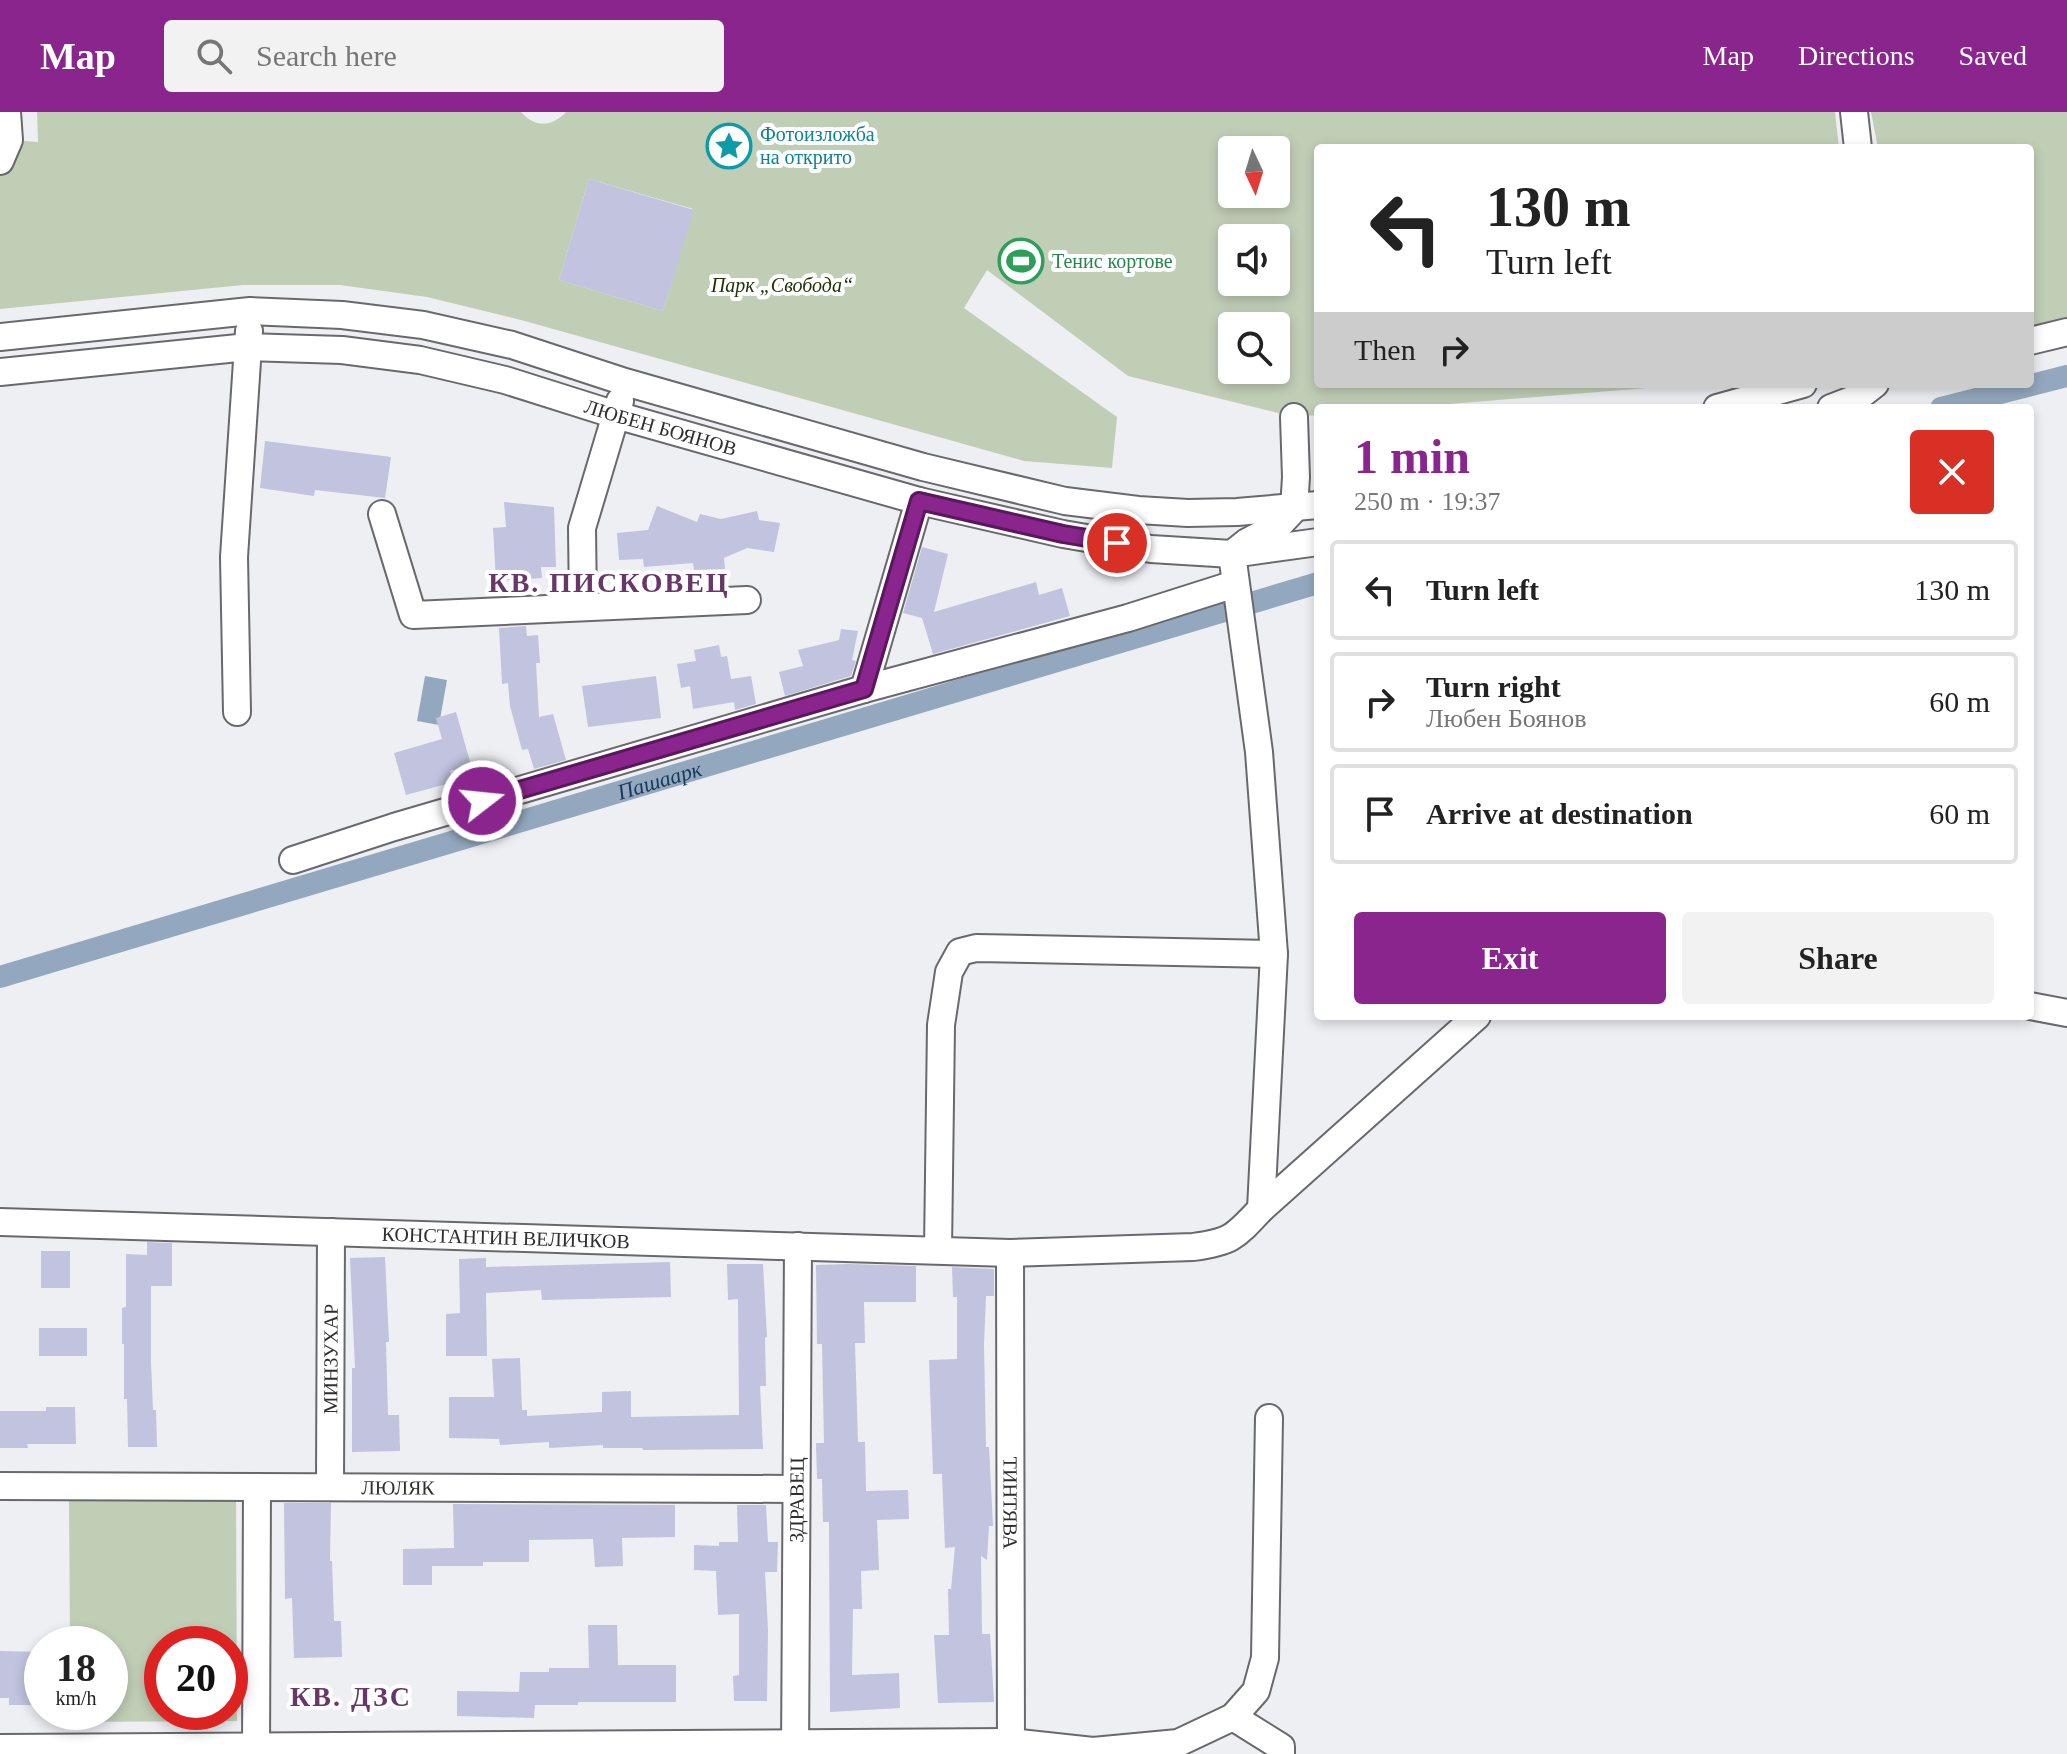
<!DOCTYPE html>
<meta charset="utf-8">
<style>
body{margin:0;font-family:"Times New Roman",serif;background:#f2f2f2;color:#222;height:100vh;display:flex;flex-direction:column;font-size:30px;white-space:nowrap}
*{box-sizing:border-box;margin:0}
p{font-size:26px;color:#767676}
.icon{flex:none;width:44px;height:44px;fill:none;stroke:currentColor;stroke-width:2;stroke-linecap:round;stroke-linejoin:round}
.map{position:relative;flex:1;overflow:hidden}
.drawer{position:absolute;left:1314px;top:292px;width:720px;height:616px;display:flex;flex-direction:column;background:#fff;border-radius:8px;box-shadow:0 4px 12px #0003}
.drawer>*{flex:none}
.banner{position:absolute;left:1314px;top:32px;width:720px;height:244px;border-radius:8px;box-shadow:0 4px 12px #0003;background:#fff;color:#222;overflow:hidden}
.needle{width:52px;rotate:176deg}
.buttons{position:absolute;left:1218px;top:24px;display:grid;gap:16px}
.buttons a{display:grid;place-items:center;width:72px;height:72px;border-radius:8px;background:#fff;box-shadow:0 4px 12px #0003;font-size:40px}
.speed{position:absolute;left:24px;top:1514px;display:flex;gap:16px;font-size:40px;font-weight:700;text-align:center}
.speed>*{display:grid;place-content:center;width:104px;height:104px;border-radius:50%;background:#fff;box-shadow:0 4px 12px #0003;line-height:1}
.speed small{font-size:20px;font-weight:400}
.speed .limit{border:12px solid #d22;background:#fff;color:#111}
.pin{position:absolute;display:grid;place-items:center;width:68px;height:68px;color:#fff;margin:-34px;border:4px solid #fff;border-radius:50%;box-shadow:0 2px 8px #0007}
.me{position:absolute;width:88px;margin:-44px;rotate:74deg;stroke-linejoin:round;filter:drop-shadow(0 0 6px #0008)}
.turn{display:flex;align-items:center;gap:28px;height:168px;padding:0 40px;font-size:36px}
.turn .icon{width:104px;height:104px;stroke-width:2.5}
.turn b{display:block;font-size:56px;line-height:68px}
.then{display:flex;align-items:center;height:76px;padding:0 40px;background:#0003;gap:16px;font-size:30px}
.round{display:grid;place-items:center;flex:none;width:84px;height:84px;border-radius:8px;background:#f2f2f2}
.summary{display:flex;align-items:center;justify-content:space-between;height:136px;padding:0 40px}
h1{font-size:48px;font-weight:700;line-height:60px;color:#89258c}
.action{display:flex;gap:16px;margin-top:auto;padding:16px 40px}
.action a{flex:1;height:92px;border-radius:8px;background:#89258c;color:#fff;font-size:32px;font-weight:700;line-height:92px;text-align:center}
.action a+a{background:#f2f2f2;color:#222}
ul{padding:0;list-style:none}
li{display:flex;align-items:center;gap:24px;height:100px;margin:0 16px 12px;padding:0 24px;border:4px solid #e0e0e0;border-radius:8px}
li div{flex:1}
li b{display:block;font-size:30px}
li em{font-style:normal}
header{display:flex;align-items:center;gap:48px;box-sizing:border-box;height:112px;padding:0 40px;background:#89258c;color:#fff}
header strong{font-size:38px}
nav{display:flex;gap:44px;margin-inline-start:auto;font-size:28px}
.search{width:560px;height:72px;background:#f2f2f2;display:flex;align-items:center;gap:20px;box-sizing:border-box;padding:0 28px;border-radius:8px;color:#767676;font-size:30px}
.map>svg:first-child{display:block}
.green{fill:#c1ceb6;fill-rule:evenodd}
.water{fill:#93a8be}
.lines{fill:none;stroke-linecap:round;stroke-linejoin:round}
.canal{stroke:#93a8be;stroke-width:22}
.building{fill:#c1c3df}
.minor-casing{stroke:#69696d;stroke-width:30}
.minor{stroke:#fff;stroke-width:26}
.route-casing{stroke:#59185b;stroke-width:20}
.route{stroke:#89258c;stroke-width:14}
.labels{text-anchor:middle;stroke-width:8;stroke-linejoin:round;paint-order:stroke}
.culture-label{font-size:20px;fill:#0d838f;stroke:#fff;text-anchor:start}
.leisure-label{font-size:20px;fill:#27864d;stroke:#fff;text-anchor:start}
.park-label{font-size:20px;font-style:italic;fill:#1e3004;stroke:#fff}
.street-label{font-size:20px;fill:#2f2f30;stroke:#fff}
.water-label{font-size:22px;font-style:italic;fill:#163859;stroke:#fff}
.district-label{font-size:28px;font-weight:bold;letter-spacing:2px;fill:#683668;stroke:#fff}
</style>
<header>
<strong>Map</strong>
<div class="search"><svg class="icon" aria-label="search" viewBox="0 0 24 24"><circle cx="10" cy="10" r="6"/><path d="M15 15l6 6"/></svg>Search here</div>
<nav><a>Map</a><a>Directions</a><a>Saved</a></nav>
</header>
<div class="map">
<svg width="2067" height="1642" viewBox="0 0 2067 1642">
<rect width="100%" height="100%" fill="#eeeff3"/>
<g class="green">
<path d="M37,0H521C535,16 552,15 566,0H1835L1839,36H1318V272H1681L1672,274L1400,296H1318V303L1294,305L1128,264L987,158L964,196L1117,305L1112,356L1024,349L521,208L427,185L340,173H243L0,197V49L9,28L38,30ZM1232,38H1276V82H1232ZM589,67L693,97L663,199L559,168ZM1232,126H1276V170H1232ZM1232,214H1276V258H1232Z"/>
<path d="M1871,0H2067V212L2030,214V36H1878Z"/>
<path d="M236,1384L237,1609L71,1610V1600H110V1532H70L69,1385ZM162,1532H230V1600H162Z"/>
</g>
<path class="water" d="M425,564L447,568L439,613L417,609Z"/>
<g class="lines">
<g class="canal">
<path d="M1941,296L2067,264"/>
<path id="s1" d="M0,865L1318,471"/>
</g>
</g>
<g class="building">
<path d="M589,67L694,98L663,199L559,168Z"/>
<path d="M265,329L391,345L385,386L315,378L314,384L260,376Z"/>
<path d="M504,390L554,395L556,455H541L542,466L496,469L493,416L506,415Z"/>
<path d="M657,394L697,410L700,402L721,407L757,399L759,408L780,411L774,440L747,436L724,446L725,457L694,458L693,451L644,455L643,447L619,448L617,421L648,418Z"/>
<path d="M922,435L948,442L934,500L1036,470L1039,483L1062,476L1070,504L933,542L922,506L903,501Z"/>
<path d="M526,514L527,524L538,523L540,551H536L539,605L553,602L566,648L534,657L528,637L522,638L510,594L508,571L502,572L499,516Z"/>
<path d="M841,517L858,519L852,548L856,549L851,564L785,584L779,560L803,554L798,538L839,528Z"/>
<path d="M719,533L721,545L727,544L731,567L751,564L756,592L735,598L734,590L693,597L690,574L681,576L677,552L696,549L694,538Z"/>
<path d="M656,564L661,606L588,615L582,574Z"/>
<path d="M456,600L471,653L450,659L454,670L406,683L394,641L442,627L436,606Z"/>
<path d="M147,1130L172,1131V1174H151V1250L153,1298H156L157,1335H128L127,1287H124V1232H122V1196L126,1195V1142L147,1143Z"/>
<rect x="41" y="1139" width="29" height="37"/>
<path d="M385,1145L389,1230H386L388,1303H399L400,1339L352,1340V1256H355L350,1146Z"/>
<path d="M486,1146V1155L670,1150L671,1185L542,1188L541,1178L486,1181L487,1244H446V1202L460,1201L459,1147Z"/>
<path d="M727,1152H763L767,1225L765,1226L766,1274H760L763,1337L643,1338L642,1336H603V1333L549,1336V1330L500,1333L499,1327L449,1326V1285H494L492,1247L520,1246L522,1298H527V1304L602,1300V1280L631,1279V1305L739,1303L738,1187L728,1188Z"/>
<path d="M849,1152L916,1154V1190H864L865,1231H855L858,1330H865L866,1379L908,1378L909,1407L877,1408L879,1458L861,1459L862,1497H853L852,1563L899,1561L900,1596L830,1600L829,1410H823L822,1367H817L816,1331H824L822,1232H817L816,1153Z"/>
<path d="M952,1155L994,1157V1184H986L984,1233L986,1335H989L993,1414H989L987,1448L981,1444L982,1522H990L994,1590L938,1591L934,1523H949L948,1477H951L955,1435L945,1436L942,1362H933L929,1248L957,1247V1185H953Z"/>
<rect x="39" y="1216" width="48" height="28"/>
<path d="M46,1295H75L76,1332H27L28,1336H0V1299H46Z"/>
<path d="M284,1391H331L330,1449H332L334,1509H341L342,1545L294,1546L292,1486L285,1487Z"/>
<path d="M453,1392L675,1393V1425L622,1426L623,1454L595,1455L593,1427L529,1428V1450H483V1454H432V1473H403V1437L454,1436Z"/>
<path d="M737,1393H766L768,1430H778L777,1460H765L768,1518L767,1589H734L733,1564L739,1563V1502L718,1503L716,1459L694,1458V1433L719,1434V1430H738Z"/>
<path d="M588,1513H617L618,1553H676V1590H578V1593H535L534,1606L457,1604V1579L519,1580L520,1560H549V1556H589Z"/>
<path d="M0,1539L42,1540V1593H9V1586H0Z"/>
</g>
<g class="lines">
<g class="minor-casing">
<g id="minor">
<path d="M1854,0L1858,36"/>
<path d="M0,49L9,28L7,0"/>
<path d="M0,225L250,199L342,203L423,213L512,233L625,270L923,355L1065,389L1138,398L1188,401L1237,400L1318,393"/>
<path d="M2030,229L2067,220"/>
<path id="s2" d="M0,260L248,235L342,238L420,248L505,268L616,303L919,389L1063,422L1151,437L1232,442L1318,430"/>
<path d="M1717,296L1803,272"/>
<path d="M1831,296L1857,286L1875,272"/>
<path d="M382,402L413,503L747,488"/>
<path d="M583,495L582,416L620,289"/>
<path d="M864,577L919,389"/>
<path d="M237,600L234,445L249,219"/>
<path d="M293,748L394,715L864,577L1128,506L1235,472"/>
<path d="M2030,894L2067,901"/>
<path d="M1261,1097L1274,842L1259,640L1232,442L1247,430L1279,413L1294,397L1296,365L1294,305"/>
<path id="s3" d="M0,1110L1010,1141L1193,1135C1231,1130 1235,1125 1261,1097L1477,904"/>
<path d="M938,1138L941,913L949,860L960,840L976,836L1274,842"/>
<path id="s4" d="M1010,1141L1011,1642"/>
<path id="s5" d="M0,1374L796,1377"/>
<path id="s6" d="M330,1375L331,1120"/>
<path d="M1233,1605L1281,1635V1642"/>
<path d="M0,1636L1011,1630L1093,1639L1178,1631L1233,1605L1256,1579L1265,1546L1269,1306"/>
<path d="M256,1642L257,1375"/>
<path id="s7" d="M795,1642L798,1134"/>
</g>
</g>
<use href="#minor" class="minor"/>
</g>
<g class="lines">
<g class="route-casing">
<path id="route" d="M482,689L864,577L919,389L1063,422L1117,431"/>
</g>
<use href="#route" class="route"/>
</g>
<defs>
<g id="sight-ring" transform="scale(2.3)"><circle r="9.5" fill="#fff" stroke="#0f9aa8" stroke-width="1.5"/><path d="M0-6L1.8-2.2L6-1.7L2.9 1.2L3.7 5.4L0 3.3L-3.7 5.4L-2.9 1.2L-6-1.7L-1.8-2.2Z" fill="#0f9aa8"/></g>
<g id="stadium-ring" transform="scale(2.3)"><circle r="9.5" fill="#fff" stroke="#2e9e5b" stroke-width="1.5"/><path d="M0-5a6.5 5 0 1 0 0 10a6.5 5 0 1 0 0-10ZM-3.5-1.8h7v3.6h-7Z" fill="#2e9e5b"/></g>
</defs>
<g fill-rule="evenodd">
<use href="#sight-ring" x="729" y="34"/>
<use href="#stadium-ring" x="1021" y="149"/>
</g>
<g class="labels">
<g class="culture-label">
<text x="760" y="29">Фотоизложба<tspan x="760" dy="23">на открито</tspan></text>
</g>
<g class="leisure-label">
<text x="1052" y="156">Тенис кортове</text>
</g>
<g class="park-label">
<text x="782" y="180">Парк „Свобода“</text>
</g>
<g class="street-label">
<text dy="7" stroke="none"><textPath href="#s2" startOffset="672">ЛЮБЕН БОЯНОВ</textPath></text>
<text dy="7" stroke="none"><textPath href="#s3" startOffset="506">КОНСТАНТИН ВЕЛИЧКОВ</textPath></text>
<text dy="7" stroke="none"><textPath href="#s6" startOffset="128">МИНЗУХАР</textPath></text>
<text dy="7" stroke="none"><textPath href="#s5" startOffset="398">ЛЮЛЯК</textPath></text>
<text dy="7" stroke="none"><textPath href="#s7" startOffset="254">ЗДРАВЕЦ</textPath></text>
<text dy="7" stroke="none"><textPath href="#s4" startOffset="250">ТИНТЯВА</textPath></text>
</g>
<g class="water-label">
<text dy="8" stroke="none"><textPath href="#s1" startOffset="688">Пашаарк</textPath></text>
</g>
<g class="district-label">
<text x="609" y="480">КВ. ПИСКОВЕЦ</text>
<text x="351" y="1594">КВ. ДЗС</text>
</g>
</g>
</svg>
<div class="buttons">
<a><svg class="needle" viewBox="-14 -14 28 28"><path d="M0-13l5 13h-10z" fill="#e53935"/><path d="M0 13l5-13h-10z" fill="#767676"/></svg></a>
<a><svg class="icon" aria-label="sound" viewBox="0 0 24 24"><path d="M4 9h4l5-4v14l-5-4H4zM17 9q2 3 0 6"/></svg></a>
<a><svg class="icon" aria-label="search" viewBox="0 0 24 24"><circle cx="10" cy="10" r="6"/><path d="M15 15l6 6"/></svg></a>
</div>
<div class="speed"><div>18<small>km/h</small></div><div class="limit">20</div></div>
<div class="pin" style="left:1117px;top:431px;background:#d93025"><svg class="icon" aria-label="arrive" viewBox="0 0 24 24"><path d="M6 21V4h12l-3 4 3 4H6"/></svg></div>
<svg class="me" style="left:482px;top:689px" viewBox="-20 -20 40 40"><circle r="17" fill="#89258c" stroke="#fff" stroke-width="3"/><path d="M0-11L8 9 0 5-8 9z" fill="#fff"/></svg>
<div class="banner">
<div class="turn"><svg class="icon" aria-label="left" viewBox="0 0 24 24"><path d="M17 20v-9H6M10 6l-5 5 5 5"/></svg><div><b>130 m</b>Turn left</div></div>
<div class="then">Then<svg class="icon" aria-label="right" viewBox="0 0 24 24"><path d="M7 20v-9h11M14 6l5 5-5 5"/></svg></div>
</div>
<section class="drawer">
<div class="summary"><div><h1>1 min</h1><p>250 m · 19:37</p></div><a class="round" style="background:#d93025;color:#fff"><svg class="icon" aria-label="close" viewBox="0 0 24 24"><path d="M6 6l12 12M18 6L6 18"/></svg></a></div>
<ul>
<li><svg class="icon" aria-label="left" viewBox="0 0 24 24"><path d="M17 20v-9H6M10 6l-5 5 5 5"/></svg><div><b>Turn left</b></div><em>130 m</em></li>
<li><svg class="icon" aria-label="right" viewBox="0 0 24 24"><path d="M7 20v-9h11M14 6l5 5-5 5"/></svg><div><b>Turn right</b><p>Любен Боянов</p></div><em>60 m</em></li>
<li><svg class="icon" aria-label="arrive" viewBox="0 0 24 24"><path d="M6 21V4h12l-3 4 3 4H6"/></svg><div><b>Arrive at destination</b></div><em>60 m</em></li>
</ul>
<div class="action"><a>Exit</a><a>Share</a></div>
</section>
</div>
